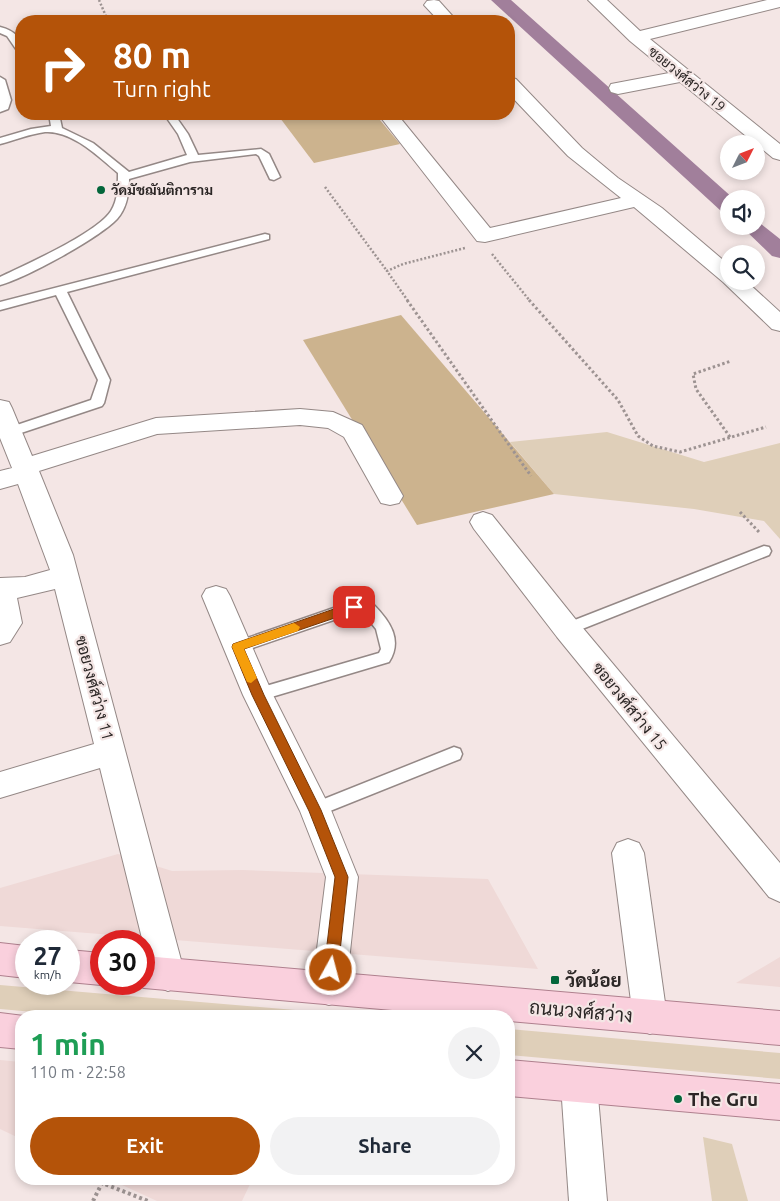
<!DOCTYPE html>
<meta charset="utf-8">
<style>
body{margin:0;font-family:Ubuntu,Sarabun,sans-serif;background:#f2f2f3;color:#1f2937;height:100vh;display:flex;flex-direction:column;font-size:19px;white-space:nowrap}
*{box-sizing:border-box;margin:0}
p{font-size:16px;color:#747a83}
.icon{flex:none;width:28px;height:28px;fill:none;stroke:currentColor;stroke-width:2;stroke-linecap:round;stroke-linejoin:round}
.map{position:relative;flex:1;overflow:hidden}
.sheet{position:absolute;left:15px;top:1010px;width:500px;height:175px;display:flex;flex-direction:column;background:#fff;border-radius:20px;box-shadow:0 2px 8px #0003}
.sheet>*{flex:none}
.hud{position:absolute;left:15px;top:15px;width:500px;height:105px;border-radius:20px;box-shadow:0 2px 8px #0003;background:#b45309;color:#fff;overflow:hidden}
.needle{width:32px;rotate:48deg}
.buttons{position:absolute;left:720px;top:135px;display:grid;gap:10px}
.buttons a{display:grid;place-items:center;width:45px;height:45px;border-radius:50%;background:#fff;box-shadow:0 2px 8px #0003;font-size:25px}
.speed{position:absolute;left:15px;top:930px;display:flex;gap:10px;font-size:25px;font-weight:700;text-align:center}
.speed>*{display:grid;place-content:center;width:65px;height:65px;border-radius:50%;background:#fff;box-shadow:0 2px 8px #0003;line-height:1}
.speed small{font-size:12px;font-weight:400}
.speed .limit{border:8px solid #d22;background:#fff;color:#111}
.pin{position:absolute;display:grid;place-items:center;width:42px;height:42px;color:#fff;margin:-21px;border-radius:10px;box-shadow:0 2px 8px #0006}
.me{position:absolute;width:55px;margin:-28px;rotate:7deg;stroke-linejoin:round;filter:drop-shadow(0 0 4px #0008)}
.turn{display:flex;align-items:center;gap:18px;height:105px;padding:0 15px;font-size:22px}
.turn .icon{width:65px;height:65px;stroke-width:2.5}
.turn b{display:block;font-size:35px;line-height:42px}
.round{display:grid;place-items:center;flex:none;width:52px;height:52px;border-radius:26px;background:#f2f2f3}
.headline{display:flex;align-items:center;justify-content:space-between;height:85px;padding:0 15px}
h1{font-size:30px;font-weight:600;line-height:38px;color:#1e9e55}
.primary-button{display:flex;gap:10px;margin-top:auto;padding:10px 15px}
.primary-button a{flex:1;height:58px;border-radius:30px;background:#b45309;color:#fff;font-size:20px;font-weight:600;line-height:58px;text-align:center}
.primary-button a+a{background:#f2f2f3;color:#1f2937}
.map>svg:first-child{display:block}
.built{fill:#efd9d7}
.green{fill:#dfcfb9}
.forest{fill:#ccb38e}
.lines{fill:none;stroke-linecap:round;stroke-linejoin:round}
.canal{fill:#a17f9b;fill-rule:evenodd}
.service-casing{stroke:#948886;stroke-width:3}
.minor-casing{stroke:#948886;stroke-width:2}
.primary-casing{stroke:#af808e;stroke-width:2}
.path-far2{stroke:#9d9392;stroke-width:2.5;stroke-dasharray:2 2;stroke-linecap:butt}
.path-far1{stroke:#9d9392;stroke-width:3;stroke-dasharray:2.5 2.5;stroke-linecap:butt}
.path{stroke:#9d9392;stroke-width:4;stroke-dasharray:3 3;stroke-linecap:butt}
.service{fill:#fff;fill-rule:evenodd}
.minor{fill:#fff;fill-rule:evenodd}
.primary{fill:#fad0dd;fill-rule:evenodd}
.route{fill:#b45309;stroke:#753606}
.slow{fill:#f59e0b}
.poi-dot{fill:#03663b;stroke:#f4e6e5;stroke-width:2}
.labels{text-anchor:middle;stroke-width:4.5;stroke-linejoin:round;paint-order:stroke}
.far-street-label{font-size:14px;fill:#2b2625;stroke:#f4e6e5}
.far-poi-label{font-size:14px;font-weight:bold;fill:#2b2625;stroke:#f4e6e5;text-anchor:start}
.street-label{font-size:16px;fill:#2b2625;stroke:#f4e6e5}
.near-poi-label{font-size:19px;font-weight:bold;fill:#2b2625;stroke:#f4e6e5;text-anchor:start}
.near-street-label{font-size:19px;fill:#2b2625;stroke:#f4e6e5}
</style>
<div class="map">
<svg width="780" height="1201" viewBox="0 0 780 1201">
<rect width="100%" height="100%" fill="#f4e6e5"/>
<g class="built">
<path d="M118,854L172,871L242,870L488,879L538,969L0,926V888Z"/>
<path d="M780,957V987L736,983Z"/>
<path d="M0,1060L21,1062V1139L0,1129Z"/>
<path d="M109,1179H316L314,1182L250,1184L242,1201H157Z"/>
</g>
<g class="green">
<path d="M607,432L704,462L780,443V539L764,521L694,509L554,494L510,442Z"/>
<path d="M0,985L366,1016H78L0,1009Z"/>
<path d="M509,1029L780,1053V1079L509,1055Z"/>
<path d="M703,1137L732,1144L748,1201H712Z"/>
</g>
<g class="forest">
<path d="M277,114H375L400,144L314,163Z"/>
<path d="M401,315L554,494L417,525L303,340Z"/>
</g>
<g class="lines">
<g class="canal">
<path d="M491,0H511L734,199H729V213L721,211Z"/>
<path d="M756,220L780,239V258L772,256L741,226H756Z"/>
</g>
<g class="service-casing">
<g id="service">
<path d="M0,27C15,31 21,37 21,53L18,52L7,36L0,33Z"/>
<path d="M0,77L5,80L11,100L8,109L0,112Z"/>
<path d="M49,114H59L62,128L93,143L129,172L187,155L178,134L164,114H174L188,134L198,155L261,149L269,154L280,177L274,180L270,179L259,156L256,154L190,162L129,179C129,193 127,208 117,219C99,238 26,278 0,285V277C25,265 97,233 111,211C118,200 118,186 118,173C99,157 72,130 45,132C30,134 15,140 0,144V138L31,129L51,126Z"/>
<path d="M265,234L269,235V239L67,292L110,380L104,403L102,406L15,435H5L3,432L5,429L91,400L98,380L56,295L0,310V302Z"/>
<path d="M764,546L769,547L771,551L769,555L572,633H562L559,629L562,625Z"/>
<path d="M354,601L373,604C390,621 403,640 389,662L258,701L252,700L250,695L252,690L379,653L381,649L376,629L364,614L354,613L238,653L233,651L230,647L233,643Z"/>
<path d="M454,747L460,749L462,754L460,759L315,817L309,815L307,810L309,805Z"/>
</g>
</g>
<g class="minor-casing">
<g id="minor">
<path d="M434,0L439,1L457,21H439L424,5L427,1Z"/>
<path d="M588,0H607L640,31L767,0H780V7L650,39L780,144V160L773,158L680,82L618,94L611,92L609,88L611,84L669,73L630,41Z"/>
<path d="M509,77L516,79L582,148L618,178L662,208L729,265V281H746L780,312V331L772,329L723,282L634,207L485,242L477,241L378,114H397L490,228L621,198L568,156L509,94Z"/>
<path d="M0,400L9,402L12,408L32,456L156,418L300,409L333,412L362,425L403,496L399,503L390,505L381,503L344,437L328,428L300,425L157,434L39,471L73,555L185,975L180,986L168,991L156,986L151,975L100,768L0,798V772L94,744L55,589L17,598L22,623L10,642L0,645V578L25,577L50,570L18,484L0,489V471L12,468L0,438Z"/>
<path d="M483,512L492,515L577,621L780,863V902L769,897L557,637L474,529L470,522L474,515Z"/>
<path d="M216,586L226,589L230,596L273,695L331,810L358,877L346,989L341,1001L329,1005L317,1001L312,989L326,877L300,811L243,695L202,596L206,589Z"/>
<path d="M628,839L639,843L644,853L667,1017L662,1029L650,1034L638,1029L633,1017L612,853L617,843Z"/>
<path d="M579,1067L592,1072L597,1085L607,1201H569L561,1085L566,1072Z"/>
</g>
</g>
<g class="primary-casing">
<g id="primary">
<path d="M0,943L26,946V978L0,975Z"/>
<path d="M69,950L101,953V984H104L101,985L69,982Z"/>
<path d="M144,956L780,1011V1045L509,1021V1016H460L144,988L133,984H144Z"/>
<path d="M0,1013L24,1016H21V1049L0,1047Z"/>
<path d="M509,1060L780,1084V1120L509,1096Z"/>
</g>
</g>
<g class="path-far2">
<path d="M99,0L108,21"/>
<path d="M325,187L387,271"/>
<path d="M492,254L530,301"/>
<path d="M408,301L387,271L403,264L465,248"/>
</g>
<g class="path-far1">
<path d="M407,300L531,476"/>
<path d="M529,300L618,400L638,436L653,446L680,452L766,427"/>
<path d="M730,437L696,389L693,374L731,361"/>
<path d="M740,512L759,532"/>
</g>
<path class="path" d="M93,1201L102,1183L148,1201"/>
<use href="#service" class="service"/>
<use href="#minor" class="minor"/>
<use href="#primary" class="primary"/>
</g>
<path class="route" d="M354,602L358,604V610L244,649L264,695L321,810L348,877L338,970L336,975L331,977L326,975L324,970L335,877L309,811L252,695L232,647L233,644Z"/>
<path class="slow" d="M294,623L300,627L298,631L244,649L257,678L251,683L247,682L232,647L233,644Z"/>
<g class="poi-dot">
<circle cx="101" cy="190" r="5"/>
<rect x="550" y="975" width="10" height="10" rx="2.5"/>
<circle cx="678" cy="1099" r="5"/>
</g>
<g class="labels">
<g class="far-street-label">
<text transform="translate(687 79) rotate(39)" y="5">ซอยวงศ์สว่าง 19</text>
</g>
<g class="far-poi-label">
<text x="111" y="195">วัดมัชฌันติการาม</text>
</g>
<g class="street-label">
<text transform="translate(95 688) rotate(75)" y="6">ซอยวงศ์สว่าง 11</text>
<text transform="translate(630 706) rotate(51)" y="6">ซอยวงศ์สว่าง 15</text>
</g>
<g class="near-poi-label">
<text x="565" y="987">วัดน้อย</text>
<text x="688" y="1106">The Gru</text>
</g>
<g class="near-street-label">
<text transform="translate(581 1011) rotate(5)" y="7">ถนนวงศ์สว่าง</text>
</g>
</g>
</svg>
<div class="buttons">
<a><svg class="needle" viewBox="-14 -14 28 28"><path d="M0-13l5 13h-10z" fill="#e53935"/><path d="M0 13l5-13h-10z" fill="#747a83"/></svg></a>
<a><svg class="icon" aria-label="sound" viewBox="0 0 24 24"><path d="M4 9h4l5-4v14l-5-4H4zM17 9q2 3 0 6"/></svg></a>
<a><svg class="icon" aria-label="search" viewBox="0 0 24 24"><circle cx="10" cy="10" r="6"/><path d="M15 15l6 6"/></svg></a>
</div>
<div class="speed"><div>27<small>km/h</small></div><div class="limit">30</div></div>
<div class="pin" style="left:354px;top:607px;background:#d93025"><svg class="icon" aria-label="arrive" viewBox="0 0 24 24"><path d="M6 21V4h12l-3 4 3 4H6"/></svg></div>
<svg class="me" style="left:331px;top:970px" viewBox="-20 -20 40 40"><circle r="17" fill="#b45309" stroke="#fff" stroke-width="3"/><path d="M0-11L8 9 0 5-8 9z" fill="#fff"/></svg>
<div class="hud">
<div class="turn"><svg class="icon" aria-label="right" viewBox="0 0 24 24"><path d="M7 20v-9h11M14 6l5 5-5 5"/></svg><div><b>80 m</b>Turn right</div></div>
</div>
<section class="sheet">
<div class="headline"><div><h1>1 min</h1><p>110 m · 22:58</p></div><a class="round"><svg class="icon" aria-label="close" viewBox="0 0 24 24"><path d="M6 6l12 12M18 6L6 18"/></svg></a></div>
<div class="primary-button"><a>Exit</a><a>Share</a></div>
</section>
</div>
